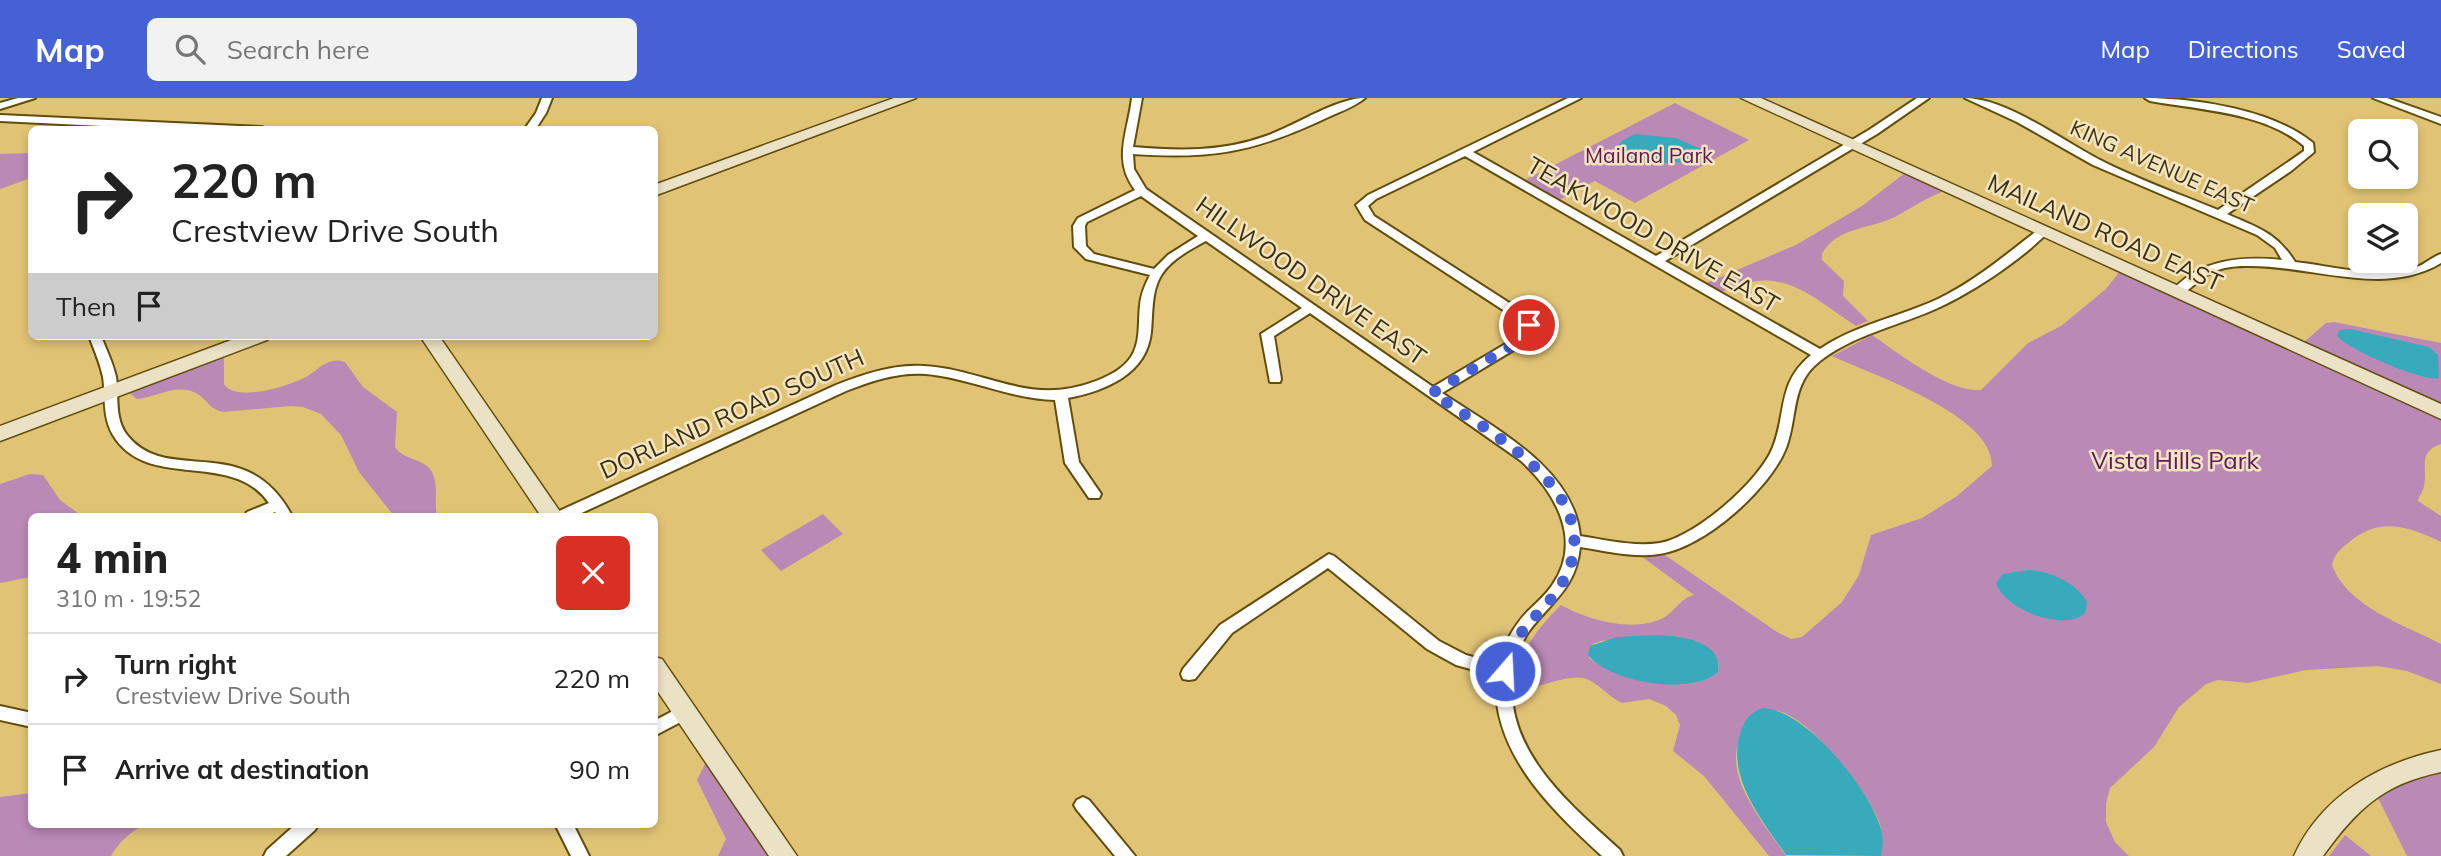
<!DOCTYPE html>
<meta charset="utf-8">
<style>
body{margin:0;font-family:Mulish,sans-serif;background:#f2f2f2;color:#222;height:100vh;display:flex;flex-direction:column;font-size:26px;white-space:nowrap}
*{box-sizing:border-box;margin:0}
p{font-size:23px;color:#767676}
.icon{flex:none;width:38px;height:38px;fill:none;stroke:currentColor;stroke-width:2;stroke-linecap:round;stroke-linejoin:round}
.map{position:relative;flex:1;overflow:hidden}
.sheet{position:absolute;left:28px;top:415px;width:630px;height:315px;display:flex;flex-direction:column;background:#fff;border-radius:10px;box-shadow:0 4px 10px #0003}
.sheet>*{flex:none}
.guide{position:absolute;left:28px;top:28px;width:630px;height:214px;border-radius:10px;box-shadow:0 4px 10px #0003;background:#fff;color:#222;overflow:hidden}
.controls{position:absolute;left:2348px;top:21px;display:grid;gap:14px}
.controls a{display:grid;place-items:center;width:70px;height:70px;border-radius:10px;background:#fff;box-shadow:0 4px 10px #0003;font-size:35px}
.pin{position:absolute;display:grid;place-items:center;width:60px;height:60px;color:#fff;margin:-30px;border:4px solid #fff;border-radius:50%;box-shadow:0 2px 7px #0007}
.me{position:absolute;width:77px;margin:-38px;rotate:19deg;stroke-linejoin:round;filter:drop-shadow(0 0 5px #0008)}
.turn{display:flex;align-items:center;gap:24px;height:147px;padding:0 28px;font-size:32px}
.turn .icon{width:91px;height:91px;stroke-width:2.5}
.turn b{display:block;font-size:49px;line-height:60px}
.then{display:flex;align-items:center;height:66px;padding:0 28px;background:#0003;gap:14px;font-size:26px}
.round{display:grid;place-items:center;flex:none;width:74px;height:74px;border-radius:10px;background:#f2f2f2}
.headline{display:flex;align-items:center;justify-content:space-between;height:119px;padding:0 28px}
h1{font-size:42px;font-weight:800;line-height:52px}
ul{padding:0;list-style:none}
li{display:flex;align-items:center;gap:21px;height:91px;padding:0 28px;border-top:2px solid #e0e0e0}
li div{flex:1}
li b{display:block;font-size:26px}
li em{font-style:normal}
header{display:flex;align-items:center;gap:42px;box-sizing:border-box;height:98px;padding:0 35px;background:#4561d5;color:#fff}
header strong{font-size:33px}
nav{display:flex;gap:38px;margin-inline-start:auto;font-size:24px}
.search{width:490px;height:63px;background:#f2f2f2;display:flex;align-items:center;gap:18px;box-sizing:border-box;padding:0 24px;border-radius:10px;color:#767676;font-size:26px}
.map>svg:first-child{display:block}
.green{fill:#ba89b6;fill-rule:evenodd}
.water{fill:#37aabb}
.lines{fill:none;stroke-linecap:round;stroke-linejoin:round}
.street-casing{stroke:#624d0b;stroke-width:4}
.secondary-casing{stroke:#624d0b;stroke-width:3}
.street{fill:#fff;fill-rule:evenodd}
.secondary{fill:#ebe1c4;fill-rule:evenodd}
.route{stroke:#4561d5;stroke-width:12;stroke-dasharray:0 21.6}
.labels{text-anchor:middle;stroke-width:5;stroke-linejoin:round;paint-order:stroke}
.far-park-label{font-size:21px;fill:#5e185c;stroke:#f4e5c0}
.far-street-label{font-size:21px;fill:#3c300f;stroke:#f4e5c0}
.street-label{font-size:24px;fill:#3c300f;stroke:#f4e5c0}
.park-label{font-size:24px;fill:#5e185c;stroke:#f4e5c0}
</style>
<header>
<strong>Map</strong>
<div class="search"><svg class="icon" aria-label="search" viewBox="0 0 24 24"><circle cx="10" cy="10" r="6"/><path d="M15 15l6 6"/></svg>Search here</div>
<nav><a>Map</a><a>Directions</a><a>Saved</a></nav>
</header>
<div class="map">
<svg width="2441" height="758" viewBox="0 0 2441 758">
<rect width="100%" height="100%" fill="#e1c375"/>
<g class="green">
<path d="M1675,5L1749,42L1635,105L1595,83L1559,102L1525,82Z"/>
<path d="M31,55V80L0,91V56Z"/>
<path d="M1905,75L1944,93C1926,100 1911,110 1895,119C1871,131 1836,129 1822,156V162L1844,183L1843,198L1868,223L1856,228C1808,196 1780,165 1722,194L1706,185L1796,147L1862,108Z"/>
<path d="M2120,173L2441,319V346C2417,354 2428,370 2424,388C2423,394 2419,397 2418,403L2441,418V444C2408,428 2379,418 2348,445C2340,451 2334,457 2332,467C2347,509 2405,527 2441,546V586L2407,573L2378,568L2306,572L2248,585L2218,582L2206,586L2179,609L2154,649L2110,690L2106,706V724L2115,744L2129,758H1881C1883,748 1883,736 1880,726C1870,695 1811,620 1778,613C1761,610 1751,612 1745,629C1740,639 1736,648 1736,659C1735,693 1768,731 1786,758H1769L1704,678L1673,653L1680,627L1676,617L1666,608L1649,601L1622,605C1609,599 1601,588 1589,582C1570,573 1541,592 1517,590C1518,554 1536,532 1561,507C1588,522 1634,535 1663,520C1676,513 1679,501 1694,497L1641,458L1665,457L1777,534L1791,541L1802,539L1842,504L1859,477L1871,437L1922,420L1957,398L1992,368C1993,316 1872,277 1832,258L1872,237C1898,255 1949,295 1981,292L2028,245L2061,228L2106,191ZM1658,537C1687,537 1701,543 1719,566L1718,574C1691,600 1615,581 1589,560L1593,546L1601,543Z"/>
<path d="M2334,224L2441,245V307L2303,245L2326,225Z"/>
<path d="M224,257V286C236,305 289,288 306,279C319,272 327,258 345,264L363,289L397,314L395,349C404,364 429,359 434,379C438,392 434,405 437,418H394L359,374L341,337L321,316L303,309L291,308L223,314C210,312 207,301 196,295C177,285 156,299 137,301L128,294Z"/>
<path d="M30,376L43,377L60,402L82,418H32L31,479L0,485V386Z"/>
<path d="M823,416L843,436L781,473L761,452Z"/>
<path d="M706,664L769,758H718L726,741L697,682Z"/>
<path d="M2441,675V758H2407L2378,700L2407,684Z"/>
<path d="M31,695L32,726H189C176,732 169,728 156,727C137,725 120,743 111,758H0V699Z"/>
<path d="M2345,737L2371,758H2329Z"/>
</g>
<g class="water">
<path d="M1635,36L1676,40L1701,51L1704,57C1690,69 1626,68 1617,49L1622,43Z"/>
<path d="M2350,231L2429,249L2438,257L2439,280C2426,285 2343,250 2337,237L2340,232Z"/>
<path d="M2029,472C2050,473 2077,485 2087,504L2085,515C2064,535 2004,511 1996,485L2003,476Z"/>
<path d="M1658,537C1678,537 1724,543 1718,574C1692,599 1609,584 1588,557L1590,548L1617,539Z"/>
<path d="M1763,610C1806,612 1870,691 1881,731C1884,740 1883,749 1881,758L1786,757C1762,722 1725,678 1741,633C1745,621 1751,614 1763,610Z"/>
</g>
<g class="lines">
<g class="street-casing">
<g id="street">
<path d="M18,0H35L0,11V5Z"/>
<path d="M542,0H552L546,15L535,32H524L536,15Z"/>
<path d="M1132,0H1142L1133,49C1179,53 1222,54 1266,38C1295,28 1336,0 1365,0C1353,10 1336,15 1322,22C1251,55 1210,61 1133,56L1134,71L1146,91L1433,289L1519,238L1523,234V228L1517,221L1365,122L1356,107L1368,97L1568,0H1581L1473,54L1656,158L1869,32L1917,0H1929L1877,36L1665,163L1820,251C1855,227 1899,219 1938,201C1975,183 2007,156 2039,131H2047L2049,133C2022,162 1967,198 1931,213C1893,229 1852,238 1820,263C1790,286 1798,319 1786,350C1770,391 1704,450 1659,456C1633,460 1606,453 1580,449C1576,490 1552,503 1529,533C1519,548 1513,565 1512,583C1507,656 1572,708 1620,752L1623,758H1602C1550,710 1491,654 1496,578L1456,567L1427,551L1328,470L1232,535L1195,581L1189,582L1183,581L1181,576L1183,571L1220,527L1329,456L1334,458L1439,543L1466,557L1499,566C1504,546 1513,529 1527,514C1536,505 1546,497 1553,486C1583,442 1555,393 1520,362L1310,215L1274,238L1281,281L1280,284H1270L1261,236L1302,210L1206,143C1191,151 1172,161 1162,176C1151,193 1153,214 1151,234C1147,276 1105,293 1068,300L1079,364L1101,396L1099,400H1089L1065,365L1055,302C1010,301 970,280 926,276C898,274 871,283 846,293L575,418H555L557,414L836,287C864,276 894,266 924,268C989,272 1028,309 1096,283C1109,278 1123,271 1131,259C1141,244 1138,224 1140,207C1141,196 1145,187 1150,177L1086,161L1074,149L1073,128L1078,120L1135,92C1112,62 1128,34 1132,0ZM1465,58L1811,257C1777,285 1787,313 1773,349C1760,383 1695,439 1660,445C1634,449 1606,442 1580,438C1574,370 1492,329 1442,295L1527,244L1535,235V227L1525,215L1374,118L1368,108L1376,101ZM1141,98L1198,138L1168,157L1154,171L1094,156L1086,148L1085,128L1087,124Z"/>
<path d="M1965,0C2006,0 2063,43 2100,62C2137,81 2179,96 2218,112L2294,60L2304,53V48C2264,14 2200,12 2150,3L2145,0C2195,0 2274,12 2313,45L2314,54L2291,73L2227,116C2258,130 2276,134 2295,164C2333,168 2379,182 2417,169C2425,166 2432,159 2441,156V165C2383,200 2309,166 2245,168C2233,168 2219,170 2209,176C2197,182 2185,199 2173,197L2171,194C2199,161 2242,158 2282,162L2275,150L2257,137L2093,67L2017,24Z"/>
<path d="M2373,0H2387L2441,19V26Z"/>
<path d="M0,17L262,29L267,32H183L0,23Z"/>
<path d="M89,238H101C106,251 113,265 116,279C119,298 114,320 127,337C168,389 246,331 292,418H278L275,414L266,418H245L247,414L269,405C232,351 147,394 113,337C102,318 106,299 103,279C100,265 94,251 89,238Z"/>
<path d="M686,606L692,608L694,613L692,618L654,638V623Z"/>
<path d="M0,608L32,615V629L0,622Z"/>
<path d="M1083,699L1089,702L1135,758H1115L1077,712L1074,707L1077,702Z"/>
<path d="M296,726H318L315,732L286,758H264L267,752Z"/>
<path d="M555,726H573L589,758H571Z"/>
</g>
</g>
<g class="secondary-casing">
<g id="secondary">
<path d="M894,0H916L654,98V87Z"/>
<path d="M1741,0H1761L2441,306V321Z"/>
<path d="M242,238H269L267,242L0,343V328Z"/>
<path d="M420,238H439L563,418H541Z"/>
<path d="M654,559L662,561L797,758H769L654,588Z"/>
<path d="M2441,652V674C2383,686 2357,711 2323,758H2294C2321,698 2379,665 2441,652Z"/>
</g>
</g>
<use href="#street" class="street"/>
<use href="#secondary" class="secondary"/>
</g>
<g class="lines">
<path class="route" d="M1505,573C1515,526 1541,521 1562,485C1614,398 1489,334 1432,295L1523,241L1528,235L1529,227"/>
</g>
<g class="labels">
<g class="far-park-label">
<text x="1649" y="65">Mailand Park</text>
</g>
<g class="far-street-label">
<text transform="translate(2162 69) rotate(24)" y="7">KING AVENUE EAST</text>
</g>
<g class="street-label">
<text transform="translate(2105 135) rotate(24)" y="8">MAILAND ROAD EAST</text>
<text transform="translate(1653 137) rotate(30)" y="8">TEAKWOOD DRIVE EAST</text>
<text transform="translate(1311 183) rotate(35)" y="8">HILLWOOD DRIVE EAST</text>
<text transform="translate(732 316) rotate(-24)" y="8">DORLAND ROAD SOUTH</text>
</g>
<g class="park-label">
<text x="2175" y="371">Vista Hills Park</text>
</g>
</g>
</svg>
<div class="controls">
<a><svg class="icon" aria-label="search" viewBox="0 0 24 24"><circle cx="10" cy="10" r="6"/><path d="M15 15l6 6"/></svg></a>
<a><svg class="icon" aria-label="layers" viewBox="0 0 24 24"><path d="M12 4l9 5-9 5-9-5zM3 14l9 5 9-5"/></svg></a>
</div>
<div class="pin" style="left:1529px;top:227px;background:#d93025"><svg class="icon" aria-label="arrive" viewBox="0 0 24 24"><path d="M6 21V4h12l-3 4 3 4H6"/></svg></div>
<svg class="me" style="left:1505px;top:573px" viewBox="-20 -20 40 40"><circle r="17" fill="#4561d5" stroke="#fff" stroke-width="3"/><path d="M0-11L8 9 0 5-8 9z" fill="#fff"/></svg>
<div class="guide">
<div class="turn"><svg class="icon" aria-label="right" viewBox="0 0 24 24"><path d="M7 20v-9h11M14 6l5 5-5 5"/></svg><div><b>220 m</b>Crestview Drive South</div></div>
<div class="then">Then<svg class="icon" aria-label="arrive" viewBox="0 0 24 24"><path d="M6 21V4h12l-3 4 3 4H6"/></svg></div>
</div>
<section class="sheet">
<div class="headline"><div><h1>4 min</h1><p>310 m · 19:52</p></div><a class="round" style="background:#d93025;color:#fff"><svg class="icon" aria-label="close" viewBox="0 0 24 24"><path d="M6 6l12 12M18 6L6 18"/></svg></a></div>
<ul>
<li><svg class="icon" aria-label="right" viewBox="0 0 24 24"><path d="M7 20v-9h11M14 6l5 5-5 5"/></svg><div><b>Turn right</b><p>Crestview Drive South</p></div><em>220 m</em></li>
<li><svg class="icon" aria-label="arrive" viewBox="0 0 24 24"><path d="M6 21V4h12l-3 4 3 4H6"/></svg><div><b>Arrive at destination</b></div><em>90 m</em></li>
</ul>
</section>
</div>
